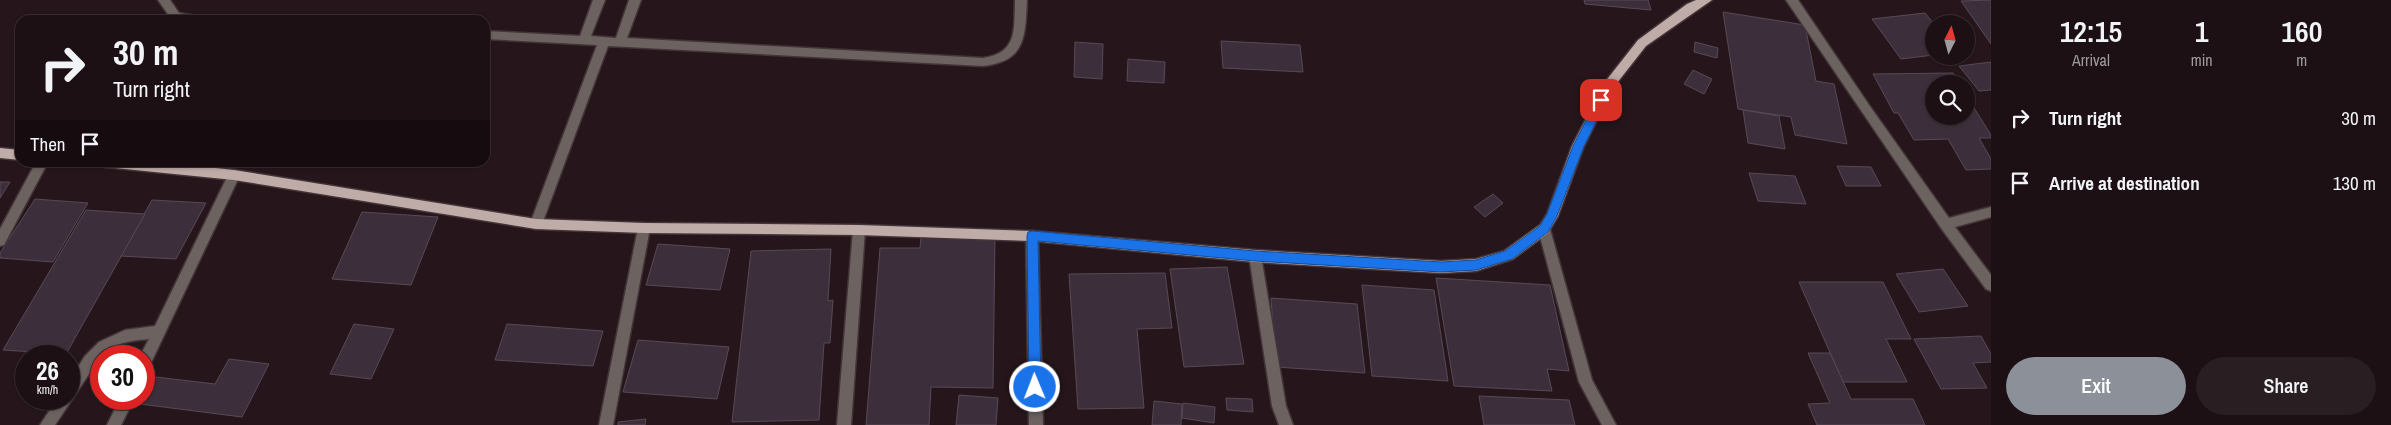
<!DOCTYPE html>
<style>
body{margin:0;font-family:"Archivo Narrow",sans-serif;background:#291e22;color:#f1f3f6;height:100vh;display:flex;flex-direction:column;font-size:19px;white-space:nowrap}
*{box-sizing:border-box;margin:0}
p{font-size:16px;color:#a09da0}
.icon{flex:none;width:28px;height:28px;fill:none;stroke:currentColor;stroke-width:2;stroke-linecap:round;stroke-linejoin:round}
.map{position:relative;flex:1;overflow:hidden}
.panel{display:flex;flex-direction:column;background:#1c1014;width:400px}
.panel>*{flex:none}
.banner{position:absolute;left:15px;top:15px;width:475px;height:152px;border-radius:15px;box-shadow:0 1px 4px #0004,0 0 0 1px #3a3034;background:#1c1014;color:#f1f3f6;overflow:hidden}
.needle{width:32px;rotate:6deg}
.tools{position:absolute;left:1925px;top:15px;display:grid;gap:10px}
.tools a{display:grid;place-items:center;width:50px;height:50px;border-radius:50%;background:#1c1014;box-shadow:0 1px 4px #0004,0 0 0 1px #3a3034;font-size:25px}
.speed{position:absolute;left:15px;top:345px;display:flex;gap:10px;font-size:25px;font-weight:700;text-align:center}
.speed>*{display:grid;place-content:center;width:65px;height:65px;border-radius:50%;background:#1c1014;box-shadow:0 1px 4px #0004,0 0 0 1px #3a3034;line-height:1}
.speed small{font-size:12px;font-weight:400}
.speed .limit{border:8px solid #d22;background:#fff;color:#111}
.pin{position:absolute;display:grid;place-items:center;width:42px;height:42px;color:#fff;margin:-21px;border-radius:10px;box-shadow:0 2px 8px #0006}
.me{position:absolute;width:55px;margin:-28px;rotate:359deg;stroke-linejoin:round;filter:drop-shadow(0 0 4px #0008)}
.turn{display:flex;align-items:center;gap:18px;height:105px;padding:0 15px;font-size:22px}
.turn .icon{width:65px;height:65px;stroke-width:2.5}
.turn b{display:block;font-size:35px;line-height:42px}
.then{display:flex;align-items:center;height:48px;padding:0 15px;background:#0003;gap:10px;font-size:19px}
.eta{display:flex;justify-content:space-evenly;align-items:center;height:85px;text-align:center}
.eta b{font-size:30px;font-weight:600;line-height:35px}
.action{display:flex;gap:10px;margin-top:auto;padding:10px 15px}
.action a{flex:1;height:58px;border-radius:30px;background:#8c9099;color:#fff;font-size:20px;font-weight:600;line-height:58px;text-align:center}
.action a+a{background:#291e22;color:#f1f3f6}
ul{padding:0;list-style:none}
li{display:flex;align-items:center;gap:15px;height:65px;padding:0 15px}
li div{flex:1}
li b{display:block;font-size:19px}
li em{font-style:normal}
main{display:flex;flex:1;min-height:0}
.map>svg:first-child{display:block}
.building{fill:#3c2f3b;stroke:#574a56}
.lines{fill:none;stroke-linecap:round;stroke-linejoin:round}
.minor-casing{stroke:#433438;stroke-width:3}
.major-casing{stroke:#433438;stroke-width:3}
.minor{fill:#6c6361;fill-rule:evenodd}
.major{fill:#bfaca9;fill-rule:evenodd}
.route{fill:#1a73e8;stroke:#114b97}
</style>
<main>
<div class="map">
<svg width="1991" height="425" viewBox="0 0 1991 425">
<rect width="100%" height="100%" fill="#26161b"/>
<g class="building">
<path d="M1584,0H1648L1651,10L1585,4Z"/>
<path d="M1991,0V44L1961,1Z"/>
<path d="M1723,12L1805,25L1816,81L1834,84L1847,144L1795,135L1791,117L1738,109Z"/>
<path d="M1925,13L1934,24V55L1901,59L1872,19Z"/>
<path d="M1221,41L1300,45L1303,72L1223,68Z"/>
<path d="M1075,42L1103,44L1102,79L1074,77Z"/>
<path d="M1695,42L1718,48L1717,58L1694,52Z"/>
<path d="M1128,59L1165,62L1164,83L1127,81Z"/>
<path d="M1991,62V90L1979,91L1959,66Z"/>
<path d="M1693,70L1712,79L1704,94L1684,84Z"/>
<path d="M1953,73L1960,84H1934V116H1966V95L1991,135V138H1979L1991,159V169L1966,170L1948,139L1914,140L1898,113H1894L1873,74Z"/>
<path d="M1743,110L1779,116L1785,149L1748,143Z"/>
<path d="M1837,166L1871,167L1881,186H1846Z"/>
<path d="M1749,173L1795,176L1806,204L1758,201Z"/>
<path d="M0,182H10L0,198Z"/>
<path d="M1493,194L1503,203L1485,217L1474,207Z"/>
<path d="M35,199L88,203L53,262L0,258V253Z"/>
<path d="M152,200L206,203L176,259L120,256Z"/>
<path d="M86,210L145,214L66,354L3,350Z"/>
<path d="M362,212L438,217L411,285L332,279Z"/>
<path d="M921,236H995L993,388L931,387L929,425H866L880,248H920Z"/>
<path d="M658,244L730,249L720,290L646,285Z"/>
<path d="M831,249L828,301L833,300L830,343H824L819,420L732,422L751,251Z"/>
<path d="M1227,267L1244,364L1184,367L1170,269Z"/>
<path d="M1943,269L1968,306L1919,312L1896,274Z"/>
<path d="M1165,273L1172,328L1137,329L1144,408L1078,409L1069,274Z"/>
<path d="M1436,278L1550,285L1569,371L1547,369L1552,391L1454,386Z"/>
<path d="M1799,282H1883L1911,339H1886L1907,382H1843Z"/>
<path d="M1362,285L1434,290L1448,381L1372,376Z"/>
<path d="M1271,298L1357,304L1365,373L1276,367Z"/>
<path d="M354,324L394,329L371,379L330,374Z"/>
<path d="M507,324L603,331L593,366L495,360Z"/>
<path d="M1981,336L1991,354V362L1973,363L1987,388L1941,389L1914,339Z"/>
<path d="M638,340L729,347L717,399L623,392Z"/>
<path d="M1808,353H1830L1851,399H1913L1925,425H1817L1808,404L1830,403Z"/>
<path d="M229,359L269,364L242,417L140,404L156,377L215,384Z"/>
<path d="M959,395L998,398L996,425H956Z"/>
<path d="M1479,396L1569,400L1575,425H1484Z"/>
<path d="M1226,398L1252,399L1253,412L1227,410Z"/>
<path d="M1154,401L1182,404L1181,425H1152Z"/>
<path d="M1183,403L1215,407L1214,423L1182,418Z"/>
<path d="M646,419L645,425H618V422Z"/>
</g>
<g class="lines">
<g class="minor-casing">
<g id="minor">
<path d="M158,0H170L179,13L196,16L202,20H172Z"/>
<path d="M593,0H605L591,36L616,38L629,0H641L627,38L983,58C1018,53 1014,29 1015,0H1027C1025,37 1026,61 983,66L608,46L542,224L540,228L536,229L532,228L530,224L597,45L485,39V31L580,36Z"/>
<path d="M1786,0H1798L1869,105L1949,218L1991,207V217L1955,227L1991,275V291L1986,289L1941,228Z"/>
<path d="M36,162H48L4,245L0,246V229Z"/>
<path d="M234,170L238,171L240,175L149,367L144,369V356H140L149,339C123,341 111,344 95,365L55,425H40L57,399H69V381L85,356L99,342L125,330L155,326L230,171Z"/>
<path d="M644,223L648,224L650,228L613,425H599L638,228L640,224Z"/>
<path d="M1544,224L1548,225L1550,229L1592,380L1616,425H1602L1579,382L1538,229L1540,225Z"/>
<path d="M859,225L863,226L865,230L851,425H837L853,230L855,226Z"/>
<path d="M1032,231L1036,232L1038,236L1043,425H1029L1026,236L1028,232Z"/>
<path d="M1255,250L1260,252L1261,256L1286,406L1293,425H1279L1272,406L1249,256L1250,252Z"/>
<path d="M120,399H134L121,425H107Z"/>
</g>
</g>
<g class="major-casing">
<g id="major">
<path d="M1696,0H1712L1646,46L1613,88L1584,146L1558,216L1548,233L1513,259L1476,271L1441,273L1255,262L1032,241L859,235L644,233L536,229L234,180L105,167L99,162H160L234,170L536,219L644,223L859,225L1032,231L1255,250L1441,261L1476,259L1504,251L1540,225L1547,214L1572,146L1605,82L1638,40L1687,4Z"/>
<path d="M0,148L20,150V160L0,158Z"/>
</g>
</g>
<use href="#minor" class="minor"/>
<use href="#major" class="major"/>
</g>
<path class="route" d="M1601,96L1607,100L1584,146L1557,216L1548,232L1512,259L1476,270L1441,272L1255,261L1038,241L1041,387L1040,391L1035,393L1031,391L1029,387L1027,236L1028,232L1032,231L1255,251L1441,262L1476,260L1505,251L1540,226L1547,214L1573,146L1598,97Z"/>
</svg>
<div class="tools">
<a><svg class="needle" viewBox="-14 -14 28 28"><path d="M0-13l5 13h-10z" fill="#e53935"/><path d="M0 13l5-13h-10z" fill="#a09da0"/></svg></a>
<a><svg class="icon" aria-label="search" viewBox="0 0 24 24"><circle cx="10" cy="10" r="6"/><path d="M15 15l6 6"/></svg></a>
</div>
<div class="speed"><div>26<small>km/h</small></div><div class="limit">30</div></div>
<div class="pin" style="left:1601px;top:100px;background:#d93025"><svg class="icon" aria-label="arrive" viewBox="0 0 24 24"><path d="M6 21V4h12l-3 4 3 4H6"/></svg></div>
<svg class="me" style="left:1035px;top:387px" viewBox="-20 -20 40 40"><circle r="17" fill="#1a73e8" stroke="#fff" stroke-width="3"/><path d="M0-11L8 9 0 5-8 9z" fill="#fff"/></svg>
<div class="banner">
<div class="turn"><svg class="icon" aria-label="right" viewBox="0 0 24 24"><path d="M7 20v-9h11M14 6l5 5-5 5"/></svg><div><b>30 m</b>Turn right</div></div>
<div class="then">Then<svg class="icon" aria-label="arrive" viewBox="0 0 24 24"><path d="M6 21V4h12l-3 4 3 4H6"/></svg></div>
</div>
</div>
<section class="panel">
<div class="eta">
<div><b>12:15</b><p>Arrival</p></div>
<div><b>1</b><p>min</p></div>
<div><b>160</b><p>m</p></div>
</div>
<ul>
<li><svg class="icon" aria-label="right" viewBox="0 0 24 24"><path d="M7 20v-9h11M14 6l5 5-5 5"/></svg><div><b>Turn right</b></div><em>30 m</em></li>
<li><svg class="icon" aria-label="arrive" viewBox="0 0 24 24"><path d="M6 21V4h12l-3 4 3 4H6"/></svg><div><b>Arrive at destination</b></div><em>130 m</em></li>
</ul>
<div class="action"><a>Exit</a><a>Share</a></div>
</section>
</main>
